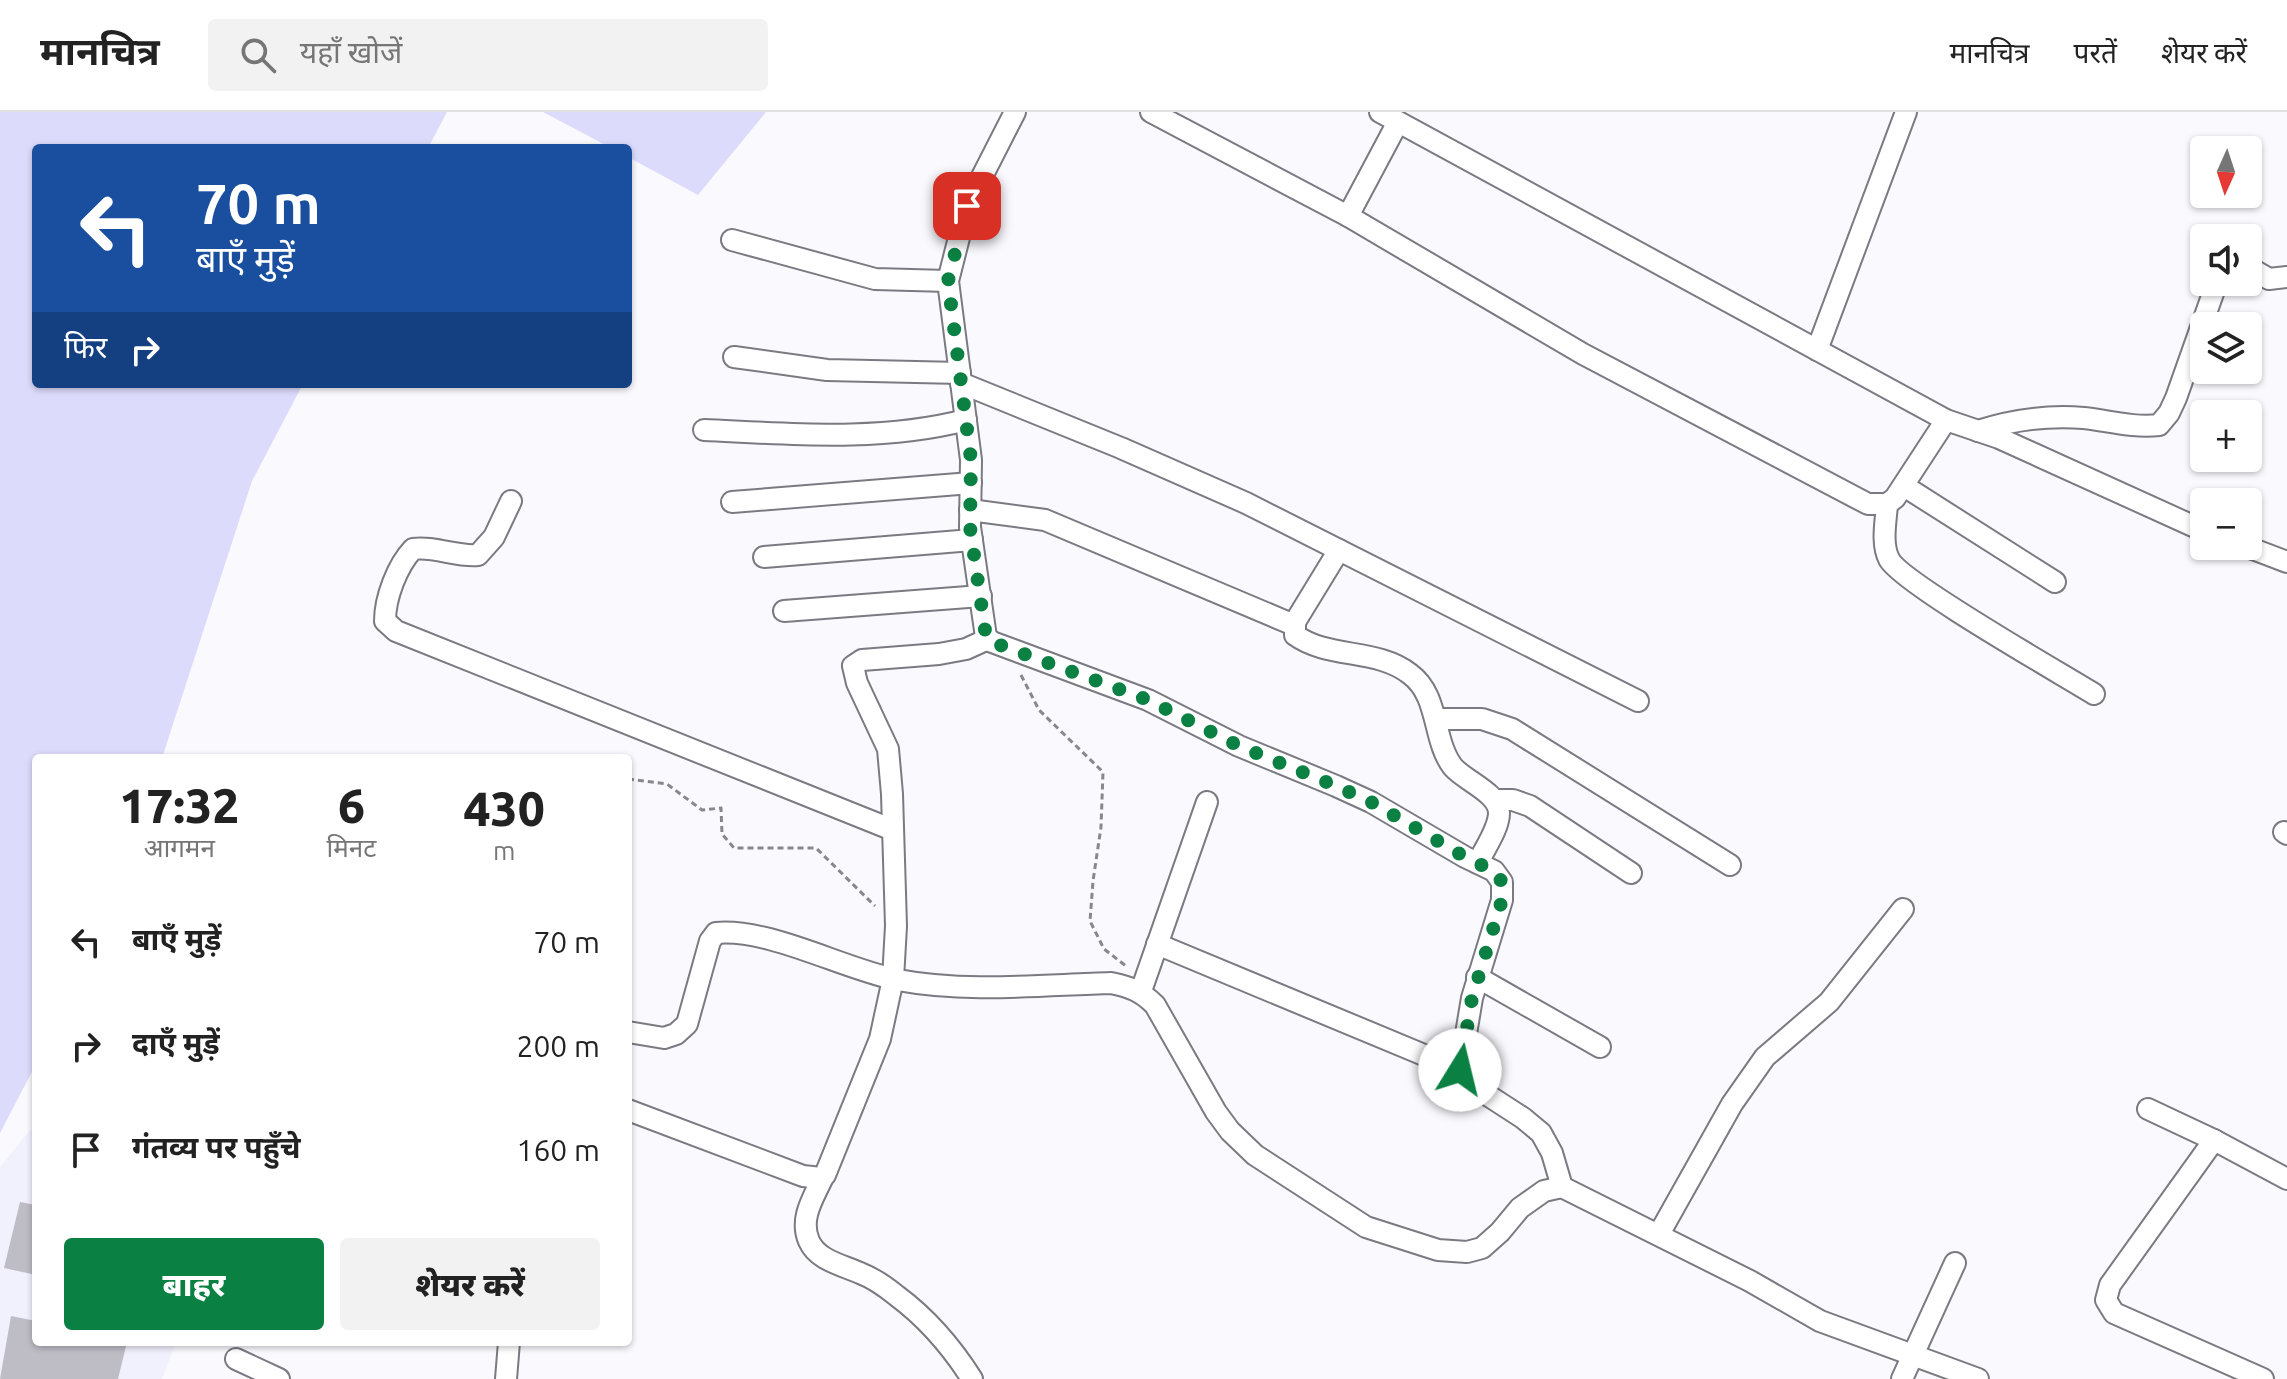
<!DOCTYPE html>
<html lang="hi">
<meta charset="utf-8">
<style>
body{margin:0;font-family:Ubuntu,"Noto Sans Devanagari",sans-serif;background:#f2f2f2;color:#222;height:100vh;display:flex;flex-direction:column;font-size:30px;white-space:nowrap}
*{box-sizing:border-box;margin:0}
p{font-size:26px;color:#767676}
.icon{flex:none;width:44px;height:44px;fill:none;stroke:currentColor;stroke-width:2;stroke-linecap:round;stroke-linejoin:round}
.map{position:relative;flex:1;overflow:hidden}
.sheet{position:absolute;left:32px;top:642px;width:600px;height:592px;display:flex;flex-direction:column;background:#fff;border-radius:8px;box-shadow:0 2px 6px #0004}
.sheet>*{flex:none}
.guide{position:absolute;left:32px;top:32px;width:600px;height:244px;border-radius:8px;box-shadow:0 2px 6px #0004;background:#1a4fa0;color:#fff;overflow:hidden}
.needle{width:52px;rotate:183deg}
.tools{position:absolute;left:2190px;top:24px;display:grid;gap:16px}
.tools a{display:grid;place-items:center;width:72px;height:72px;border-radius:8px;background:#fff;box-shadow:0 2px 6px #0004;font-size:40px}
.pin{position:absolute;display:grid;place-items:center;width:68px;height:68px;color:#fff;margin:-34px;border-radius:16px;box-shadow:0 4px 12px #0006}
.me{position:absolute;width:88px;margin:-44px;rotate:9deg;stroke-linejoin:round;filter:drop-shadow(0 0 6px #0008)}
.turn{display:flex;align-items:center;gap:28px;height:168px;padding:0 32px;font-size:36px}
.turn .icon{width:104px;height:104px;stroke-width:2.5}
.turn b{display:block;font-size:56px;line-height:68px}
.then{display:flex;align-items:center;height:76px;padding:0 32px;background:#0003;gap:16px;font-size:30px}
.eta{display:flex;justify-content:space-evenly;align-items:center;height:136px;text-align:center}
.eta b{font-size:48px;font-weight:800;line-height:56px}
.primary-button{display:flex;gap:16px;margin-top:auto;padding:16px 32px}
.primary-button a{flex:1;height:92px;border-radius:8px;background:#0b8043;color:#fff;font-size:32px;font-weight:800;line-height:92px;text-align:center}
.primary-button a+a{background:#f2f2f2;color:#222}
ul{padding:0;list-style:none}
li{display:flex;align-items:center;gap:24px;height:104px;padding:0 32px}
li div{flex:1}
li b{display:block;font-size:30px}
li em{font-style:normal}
header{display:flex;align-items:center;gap:48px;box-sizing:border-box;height:112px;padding:0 40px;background:#fff;border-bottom:2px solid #e0e0e0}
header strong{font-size:38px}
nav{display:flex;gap:44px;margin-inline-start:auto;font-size:28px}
.search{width:560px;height:72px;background:#f2f2f2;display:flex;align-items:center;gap:20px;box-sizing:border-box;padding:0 28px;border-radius:8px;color:#767676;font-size:30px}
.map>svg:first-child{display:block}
.built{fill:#f1f0fd}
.green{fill:#dddbfb}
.building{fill:#bebdc6}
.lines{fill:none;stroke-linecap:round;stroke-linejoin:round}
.street-casing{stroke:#7a7a82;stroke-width:24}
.path{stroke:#88888c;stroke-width:3;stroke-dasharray:6 4;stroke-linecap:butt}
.street{stroke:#fff;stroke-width:20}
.route{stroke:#0b8043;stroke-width:14;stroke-dasharray:0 25.2}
</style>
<header>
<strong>मानचित्र</strong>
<div class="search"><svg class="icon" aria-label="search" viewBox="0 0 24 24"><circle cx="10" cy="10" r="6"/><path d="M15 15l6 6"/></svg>यहाँ खोजें</div>
<nav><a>मानचित्र</a><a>परतें</a><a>शेयर करें</a></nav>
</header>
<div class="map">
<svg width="2287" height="1267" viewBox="0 0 2287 1267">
<rect width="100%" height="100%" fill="#f9f9fe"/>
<path class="built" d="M36,1011V1230H176L162,1267H0V1055Z"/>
<g class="green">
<path d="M0,0H447L428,36H36V272H303L252,369L162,646H36V952L0,1021Z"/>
<path d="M543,0H766L698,83L628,45V36H611Z"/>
</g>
<g class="building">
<path d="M20,1090L36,1093V1163L4,1156Z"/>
<path d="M11,1204L36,1209V1230H127L118,1267H0Z"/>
</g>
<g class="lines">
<g class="street-casing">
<g id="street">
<path d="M1015,0L967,94L948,169L971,348L970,415L986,525L992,530L1148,588L1239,634L1336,674L1371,690L1465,745L1494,759L1502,770V788L1472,886L1460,958L1472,973L1523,1006L1541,1021L1552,1041L1562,1075"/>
<path d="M1151,0L1348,104L1583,242L1868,392H1887L1895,386L1946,308"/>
<path d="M1380,0L1946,308L1999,326L2204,419"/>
<path d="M1348,104L1398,10"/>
<path d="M732,128L875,167L948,169"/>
<path d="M2248,155L2269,167L2287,165"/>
<path d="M1817,238L1906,0"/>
<path d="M734,245L827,258L960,261"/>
<path d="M961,271L1121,336L1246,391L1638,589"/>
<path d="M704,318C792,322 880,330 966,308"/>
<path d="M1978,319C2012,308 2048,303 2084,306C2110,309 2133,316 2159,313L2169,301L2176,286L2217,170"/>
<path d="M1904,374L2055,470"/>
<path d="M511,389L494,425L478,443C456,445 435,434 413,437C397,454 385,486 385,509L396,519L893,718"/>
<path d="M732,390L971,371"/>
<path d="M1887,392C1886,409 1881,431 1889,447C1900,470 2062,562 2094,582"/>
<path d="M970,398L1045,408L1294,513"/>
<path d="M2245,434L2287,450"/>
<path d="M1339,438L1295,510V523C1328,547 1377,536 1410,562C1440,584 1432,628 1453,655C1465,669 1499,681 1499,701C1499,717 1484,737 1478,751"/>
<path d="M764,445L972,428"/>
<path d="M784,499L981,484"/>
<path d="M1436,607H1482L1512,617L1730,753"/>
<path d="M1495,688H1513L1530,694L1631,761"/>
<path d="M2284,720L2287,722"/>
<path d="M1157,832L1460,958"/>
<path d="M1477,865L1600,935"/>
<path d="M1141,879L1207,690"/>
<path d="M628,920L664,926L676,922L687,912L710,829L716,821C770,816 843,857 898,868C966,881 1041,873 1111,871C1130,875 1141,879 1155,893L1216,1000L1230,1019L1255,1043L1366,1115L1438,1138L1467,1140L1482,1136L1500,1120L1520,1096L1544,1079L1562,1075L1750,1169L1820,1209L1978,1267"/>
<path d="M2148,997L2214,1028L2287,1067"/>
<path d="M628,998L803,1064L821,1066L825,1063L880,927L893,867L896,814L892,682L888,637L857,571L853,554L862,548L939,542L966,537L988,527"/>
<path d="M2214,1028L2110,1173L2106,1188L2114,1201L2263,1267"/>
<path d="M823,1065C814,1085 799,1106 809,1129C817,1148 842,1153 860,1161C873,1166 886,1175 897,1184C928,1207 951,1234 972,1267"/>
<path d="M1659,1122L1732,992L1765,945L1829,890L1903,797"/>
<path d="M236,1247L279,1267"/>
<path d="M506,1267L509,1230"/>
<path d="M1902,1267L1955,1151"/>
</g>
</g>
<g class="path">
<path d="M1021,563L1039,598L1103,660L1101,715L1093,769L1090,809L1104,837L1126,854"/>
<path d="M628,667L667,672L702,698L721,696L722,722L734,736H816L875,794"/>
</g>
<use href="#street" class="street"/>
</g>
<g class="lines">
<path class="route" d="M967,94L948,169L971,348L970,415L986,525L992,530L1148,588L1239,634L1336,674L1371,690L1465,745L1494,759L1502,770V788L1472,886L1460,958"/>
</g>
</svg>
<div class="tools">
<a><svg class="needle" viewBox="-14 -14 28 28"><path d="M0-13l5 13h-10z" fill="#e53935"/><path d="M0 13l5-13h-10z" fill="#767676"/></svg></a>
<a><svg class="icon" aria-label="sound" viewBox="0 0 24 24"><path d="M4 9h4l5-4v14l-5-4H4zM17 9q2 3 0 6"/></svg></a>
<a><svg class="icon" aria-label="layers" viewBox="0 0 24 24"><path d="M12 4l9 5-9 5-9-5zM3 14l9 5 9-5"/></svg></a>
<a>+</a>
<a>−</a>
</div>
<div class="pin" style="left:967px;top:94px;background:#d93025"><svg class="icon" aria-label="arrive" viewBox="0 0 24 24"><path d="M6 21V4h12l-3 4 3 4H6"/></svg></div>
<svg class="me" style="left:1460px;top:958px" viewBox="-20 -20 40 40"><circle r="19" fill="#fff"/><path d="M0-13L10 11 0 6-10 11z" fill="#0b8043"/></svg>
<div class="guide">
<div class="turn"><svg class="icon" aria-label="left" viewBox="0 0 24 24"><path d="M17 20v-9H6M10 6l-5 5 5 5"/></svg><div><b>70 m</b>बाएँ मुड़ें</div></div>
<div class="then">फिर<svg class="icon" aria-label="right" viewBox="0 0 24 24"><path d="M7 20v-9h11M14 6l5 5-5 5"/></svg></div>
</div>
<section class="sheet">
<div class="eta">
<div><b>17:32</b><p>आगमन</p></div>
<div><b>6</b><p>मिनट</p></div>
<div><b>430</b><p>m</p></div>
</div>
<ul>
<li><svg class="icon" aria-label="left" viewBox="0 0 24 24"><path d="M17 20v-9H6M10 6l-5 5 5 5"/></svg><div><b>बाएँ मुड़ें</b></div><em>70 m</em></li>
<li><svg class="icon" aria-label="right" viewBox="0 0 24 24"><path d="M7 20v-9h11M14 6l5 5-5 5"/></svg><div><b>दाएँ मुड़ें</b></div><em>200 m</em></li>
<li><svg class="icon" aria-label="arrive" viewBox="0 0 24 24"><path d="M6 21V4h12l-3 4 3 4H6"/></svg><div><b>गंतव्य पर पहुँचे</b></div><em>160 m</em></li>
</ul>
<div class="primary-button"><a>बाहर</a><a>शेयर करें</a></div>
</section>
</div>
